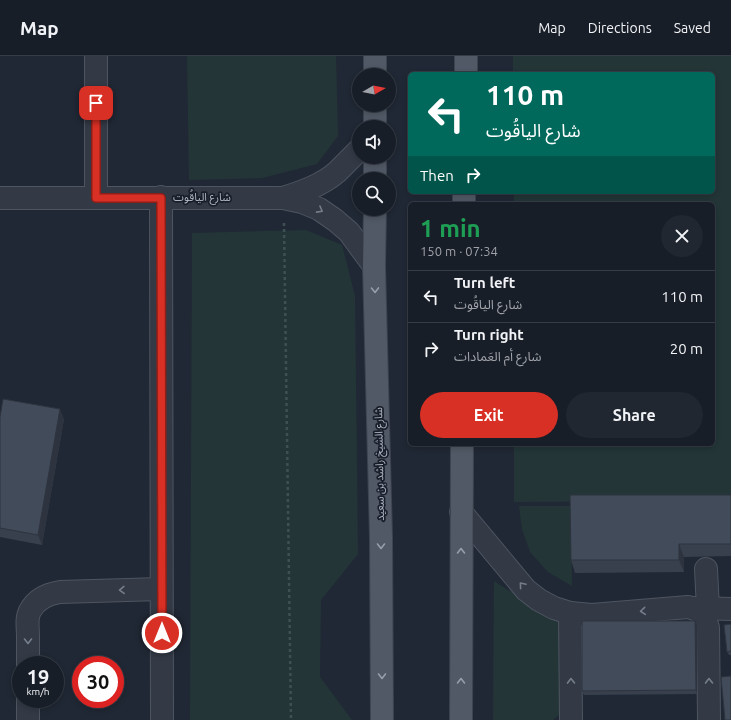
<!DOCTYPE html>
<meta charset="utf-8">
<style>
body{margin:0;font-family:Ubuntu,"Noto Sans Arabic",sans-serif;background:#212730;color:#f1f3f6;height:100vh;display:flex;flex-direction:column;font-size:15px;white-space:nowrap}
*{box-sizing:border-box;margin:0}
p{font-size:13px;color:#9fa2a8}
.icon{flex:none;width:22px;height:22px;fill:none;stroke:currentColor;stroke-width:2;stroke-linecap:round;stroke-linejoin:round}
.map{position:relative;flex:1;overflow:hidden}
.details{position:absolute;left:408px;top:146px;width:307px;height:244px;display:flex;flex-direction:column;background:#181e28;border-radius:6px;box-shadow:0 2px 6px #0003,0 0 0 1px #363c45}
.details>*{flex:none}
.hud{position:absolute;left:408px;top:16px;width:307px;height:122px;border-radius:6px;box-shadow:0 2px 6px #0003,0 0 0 1px #363c45;background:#00695c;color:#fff;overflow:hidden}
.needle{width:26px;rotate:81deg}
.controls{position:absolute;left:352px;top:12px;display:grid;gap:8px}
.controls a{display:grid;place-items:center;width:44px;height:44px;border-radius:50%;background:#181e28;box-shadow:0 2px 6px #0003,0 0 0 1px #363c45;font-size:20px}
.speed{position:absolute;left:12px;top:600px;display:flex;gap:8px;font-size:20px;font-weight:700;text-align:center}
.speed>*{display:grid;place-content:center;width:52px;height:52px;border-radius:50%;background:#181e28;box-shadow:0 2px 6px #0003,0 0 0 1px #363c45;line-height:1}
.speed small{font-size:10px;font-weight:400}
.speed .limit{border:6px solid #d22;background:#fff;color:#111}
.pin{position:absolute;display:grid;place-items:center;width:34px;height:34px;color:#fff;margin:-17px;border-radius:8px;box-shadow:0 2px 6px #0006}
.me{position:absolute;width:44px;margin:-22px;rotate:0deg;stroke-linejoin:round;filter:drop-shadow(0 0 3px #0008)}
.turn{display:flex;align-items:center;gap:14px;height:84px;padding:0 12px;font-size:18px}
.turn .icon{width:52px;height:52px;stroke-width:2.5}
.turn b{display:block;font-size:28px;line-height:34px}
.then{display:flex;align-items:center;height:38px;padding:0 12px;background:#0003;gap:8px;font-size:15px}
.round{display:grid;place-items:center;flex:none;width:42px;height:42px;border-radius:21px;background:#212730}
.headline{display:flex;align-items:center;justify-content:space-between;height:68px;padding:0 12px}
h1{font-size:24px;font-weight:700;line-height:30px;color:#1e9e55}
.cta{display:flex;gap:8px;margin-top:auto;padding:8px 12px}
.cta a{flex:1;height:46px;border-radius:24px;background:#d93025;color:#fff;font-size:16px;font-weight:700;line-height:46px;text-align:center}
.cta a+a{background:#212730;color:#f1f3f6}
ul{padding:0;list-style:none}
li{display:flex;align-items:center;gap:12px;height:52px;padding:0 12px;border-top:1px solid #363c45}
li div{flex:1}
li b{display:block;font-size:15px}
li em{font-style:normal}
header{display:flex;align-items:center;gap:24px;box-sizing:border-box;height:56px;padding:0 20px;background:#181e28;border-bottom:1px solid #363c45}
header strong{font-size:19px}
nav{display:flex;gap:22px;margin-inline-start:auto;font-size:14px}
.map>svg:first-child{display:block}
.green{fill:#233537}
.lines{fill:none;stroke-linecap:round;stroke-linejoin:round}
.minor-casing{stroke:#4e5561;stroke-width:24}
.major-casing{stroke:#3d434f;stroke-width:24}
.path{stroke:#3f5054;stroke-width:2.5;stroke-dasharray:3 3;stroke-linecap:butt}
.minor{stroke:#333a46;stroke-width:22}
.major{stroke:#515966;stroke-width:22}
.wall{fill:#38404d}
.shaded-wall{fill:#2e343f}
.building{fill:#414b5a;stroke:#2e343f}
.oneway{stroke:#767e8b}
.oneway2{stroke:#969eac}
.route-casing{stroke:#8d1f18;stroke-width:10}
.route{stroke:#d93025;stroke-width:7}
.labels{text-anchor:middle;stroke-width:3.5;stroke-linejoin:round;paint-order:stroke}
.street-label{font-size:11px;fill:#adb5c3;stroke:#191f2a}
</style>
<header>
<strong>Map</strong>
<nav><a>Map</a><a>Directions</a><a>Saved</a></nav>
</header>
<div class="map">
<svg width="731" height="664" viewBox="0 0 731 664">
<rect width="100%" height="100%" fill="#202835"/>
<g class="green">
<path d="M187,0H336L338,80L317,108L262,122L189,124Z"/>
<path d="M513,0H731V445L514,446V388H713V148H514V136H713V18H513Z"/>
<path d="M306,174L342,189L355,240L358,498L321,544L320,621L352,664H190L192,177Z"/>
<path d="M519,450H571L572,530L548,516L530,496L522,473Z"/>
<path d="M494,525L565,570L566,653L553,664H493Z"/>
</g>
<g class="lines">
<g class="minor-casing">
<g id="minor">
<path d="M161,141L162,664"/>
<path d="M0,142H283L302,146L319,153L335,164L349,176L374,210"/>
<path d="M96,142V0"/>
<path d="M283,142C302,136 322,129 337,116C344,109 352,101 359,94"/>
<path d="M461,456L526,534L539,544L554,552L570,557L592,559L688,551C701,554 705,559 708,572L709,664"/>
<path d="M706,513L708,553"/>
<path d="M695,552L731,553"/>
<path d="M570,557L571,664"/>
<path d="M28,609C28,599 28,590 28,580C28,572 26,562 30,555C36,543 48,538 60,536L161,533"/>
<path d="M28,643V664"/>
</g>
</g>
<g class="major-casing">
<g id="major">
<path d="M375,0V19"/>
<path d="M466,18V0"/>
<path d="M375,49V71"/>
<path d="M375,123V101"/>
<path d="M464,148V136"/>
<path d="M375,153L374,210L381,481L382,664"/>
<path d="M461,664L462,388"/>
</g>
</g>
<path class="path" d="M284,167L291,664"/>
<use href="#minor" class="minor"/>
<use href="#major" class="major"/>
</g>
<g class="wall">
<path d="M0,361L64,363L42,489L0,481Z"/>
<path d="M731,439V500L684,501V516L575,517L571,504Z"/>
<path d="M697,568V638L584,639L582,635Z"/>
<path d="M731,568V599H729L727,596Z"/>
</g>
<g class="shaded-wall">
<path d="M60,353L64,363L42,489L38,479Z"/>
<path d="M679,488L684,501V516L679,504Z"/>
<path d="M695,565L697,568V638L696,634Z"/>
</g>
<g class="building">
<path d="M3,343L60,353L38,479L0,472V361Z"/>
<path d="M570,439H731V488H679V504H571Z"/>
<path d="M582,565H695L696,634L582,635Z"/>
<path d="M731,568V595L727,596L724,569Z"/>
<path d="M731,620V664H725L721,621Z"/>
</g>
<defs><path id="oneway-chevron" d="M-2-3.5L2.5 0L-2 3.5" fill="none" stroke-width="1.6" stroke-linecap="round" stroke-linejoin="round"/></defs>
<g class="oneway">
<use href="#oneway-chevron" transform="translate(320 154) rotate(29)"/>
<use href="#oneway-chevron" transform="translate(522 529) rotate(-130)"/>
<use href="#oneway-chevron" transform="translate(122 534) rotate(178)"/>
<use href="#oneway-chevron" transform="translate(643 555) rotate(175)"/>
<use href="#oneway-chevron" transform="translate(28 585) rotate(90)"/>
<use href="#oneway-chevron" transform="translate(571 625) rotate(-91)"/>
<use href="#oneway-chevron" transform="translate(709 625) rotate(-91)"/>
</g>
<g class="oneway2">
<use href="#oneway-chevron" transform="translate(375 234) rotate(89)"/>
<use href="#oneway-chevron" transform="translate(381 490) rotate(90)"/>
<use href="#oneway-chevron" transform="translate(461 495) rotate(-90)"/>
<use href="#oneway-chevron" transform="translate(382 620) rotate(90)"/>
<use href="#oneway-chevron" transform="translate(461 625) rotate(-90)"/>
</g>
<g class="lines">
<g class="route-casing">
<path id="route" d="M96,47V142H161L162,577"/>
</g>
<use href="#route" class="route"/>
</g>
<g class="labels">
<g class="street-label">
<text x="202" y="145">شارع الياقُوت</text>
<text transform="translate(379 408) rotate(-91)" y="4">شارع الشيخ راشد بن سعيد</text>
</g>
</g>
</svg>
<div class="controls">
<a><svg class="needle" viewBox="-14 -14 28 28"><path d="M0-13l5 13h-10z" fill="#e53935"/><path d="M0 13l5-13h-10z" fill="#9fa2a8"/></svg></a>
<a><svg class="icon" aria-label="sound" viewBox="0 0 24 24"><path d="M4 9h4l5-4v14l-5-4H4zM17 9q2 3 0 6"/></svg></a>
<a><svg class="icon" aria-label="search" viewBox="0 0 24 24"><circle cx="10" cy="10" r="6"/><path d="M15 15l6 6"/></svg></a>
</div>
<div class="speed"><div>19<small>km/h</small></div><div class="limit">30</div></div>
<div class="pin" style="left:96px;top:47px;background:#d93025"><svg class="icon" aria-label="arrive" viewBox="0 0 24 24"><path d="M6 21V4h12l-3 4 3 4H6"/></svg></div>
<svg class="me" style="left:162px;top:577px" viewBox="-20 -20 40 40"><circle r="17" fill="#d93025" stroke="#fff" stroke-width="3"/><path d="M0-11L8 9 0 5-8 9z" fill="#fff"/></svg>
<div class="hud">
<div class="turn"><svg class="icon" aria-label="left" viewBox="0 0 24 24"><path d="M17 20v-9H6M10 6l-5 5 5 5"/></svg><div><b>110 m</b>شارع الياقُوت</div></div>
<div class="then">Then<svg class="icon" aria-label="right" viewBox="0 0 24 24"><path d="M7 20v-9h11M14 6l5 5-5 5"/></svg></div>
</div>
<section class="details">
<div class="headline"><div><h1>1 min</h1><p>150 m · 07:34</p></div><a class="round"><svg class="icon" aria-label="close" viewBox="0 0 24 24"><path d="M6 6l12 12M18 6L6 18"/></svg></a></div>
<ul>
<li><svg class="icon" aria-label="left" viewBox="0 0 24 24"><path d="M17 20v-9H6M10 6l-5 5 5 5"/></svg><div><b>Turn left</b><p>شارع الياقُوت</p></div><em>110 m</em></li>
<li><svg class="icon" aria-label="right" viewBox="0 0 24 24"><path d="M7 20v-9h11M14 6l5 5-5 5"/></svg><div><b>Turn right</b><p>شارع أم العَمادات</p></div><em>20 m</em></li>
</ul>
<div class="cta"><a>Exit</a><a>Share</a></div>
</section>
</div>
